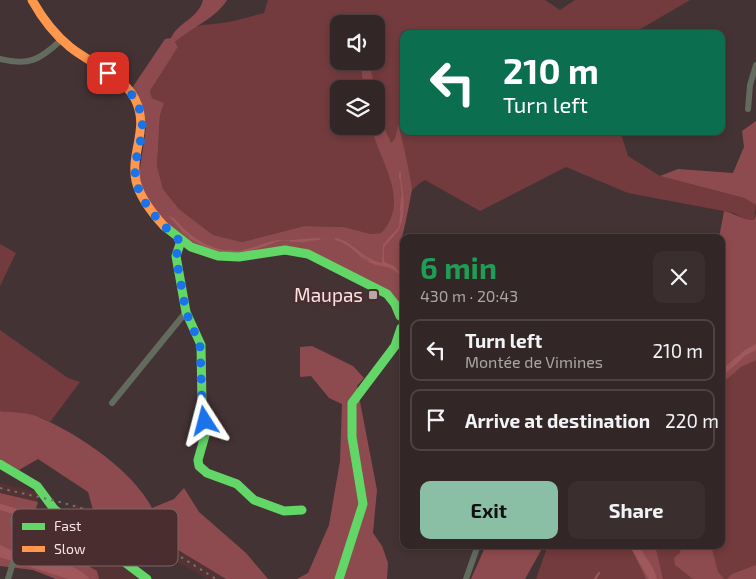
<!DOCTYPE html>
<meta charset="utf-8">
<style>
body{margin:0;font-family:"Exo 2",sans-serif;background:#3b2e2f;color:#f1f3f6;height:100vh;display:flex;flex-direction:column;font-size:19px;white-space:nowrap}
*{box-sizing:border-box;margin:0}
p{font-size:16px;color:#a9a5a7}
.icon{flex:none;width:28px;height:28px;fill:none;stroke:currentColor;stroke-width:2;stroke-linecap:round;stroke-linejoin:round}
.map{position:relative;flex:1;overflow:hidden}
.side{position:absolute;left:400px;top:234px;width:325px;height:315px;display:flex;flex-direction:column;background:#332627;border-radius:10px;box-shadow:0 2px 8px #0003,0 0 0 1px #4e4344}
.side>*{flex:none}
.hud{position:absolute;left:400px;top:30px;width:325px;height:105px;border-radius:10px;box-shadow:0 2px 8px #0003,0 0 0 1px #4e4344;background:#0b6e4f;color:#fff;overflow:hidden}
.fabs{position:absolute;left:330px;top:15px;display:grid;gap:10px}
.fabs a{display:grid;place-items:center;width:55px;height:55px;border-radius:10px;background:#332627;box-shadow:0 2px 8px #0003,0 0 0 1px #4e4344;font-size:25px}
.pin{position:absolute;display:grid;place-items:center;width:42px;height:42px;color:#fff;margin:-21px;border-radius:10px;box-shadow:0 2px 8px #0006}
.me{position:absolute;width:55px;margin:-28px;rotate:351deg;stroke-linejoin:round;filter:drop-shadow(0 0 4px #0008)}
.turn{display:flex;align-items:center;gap:18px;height:105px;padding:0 20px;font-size:22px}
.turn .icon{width:65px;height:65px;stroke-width:2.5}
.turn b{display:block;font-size:35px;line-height:42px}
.round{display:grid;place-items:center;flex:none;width:52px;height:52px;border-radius:10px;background:#3b2e2f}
.overview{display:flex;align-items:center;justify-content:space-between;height:85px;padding:0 20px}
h1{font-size:30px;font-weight:700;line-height:38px;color:#1e9e55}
.action{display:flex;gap:10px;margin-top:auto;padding:10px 20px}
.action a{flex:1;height:58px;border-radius:10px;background:#8abfa5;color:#111;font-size:20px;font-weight:700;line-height:58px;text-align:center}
.action a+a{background:#3b2e2f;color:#f1f3f6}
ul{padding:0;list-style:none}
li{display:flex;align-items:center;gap:15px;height:62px;margin:0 10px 8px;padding:0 10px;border:2px solid #4e4344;border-radius:10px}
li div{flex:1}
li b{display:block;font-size:19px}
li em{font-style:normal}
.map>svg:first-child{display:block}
.built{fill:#553335}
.green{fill:#733b3e;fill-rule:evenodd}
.forest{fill:#8e4b4f}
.water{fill:#a0585c}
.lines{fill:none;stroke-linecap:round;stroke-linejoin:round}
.stream{stroke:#a0585c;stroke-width:2}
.canal{stroke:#a0585c;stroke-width:6}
.river{stroke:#a0585c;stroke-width:10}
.street{stroke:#636b5f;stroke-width:6}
.fast{stroke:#63d668;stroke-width:9}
.slow{stroke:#ff974d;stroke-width:9}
.rail{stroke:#72736c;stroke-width:2;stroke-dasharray:2.5 5;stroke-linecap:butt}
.route{stroke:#1a73e8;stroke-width:9;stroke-dasharray:0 16.2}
.poi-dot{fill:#b9a6a6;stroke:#4a2d2e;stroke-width:2}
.labels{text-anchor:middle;stroke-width:5;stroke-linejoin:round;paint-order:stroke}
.poi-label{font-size:19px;fill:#f8e4e4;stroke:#4a2d2e;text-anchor:end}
.key{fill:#4a2d2e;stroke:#7e6465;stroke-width:1}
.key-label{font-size:14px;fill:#f8e4e4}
</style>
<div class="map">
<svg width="756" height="579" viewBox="0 0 756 579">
<rect width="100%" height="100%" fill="#443334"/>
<g class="built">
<path d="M0,483L37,492L38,502L0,493Z"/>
<path d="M73,503L126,522L150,533L226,579H207L129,534L72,509Z"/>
<path d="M86,535L142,579H99L97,571L62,550L73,538Z"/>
</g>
<g class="green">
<path d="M268,0H545L560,10L575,0H690L632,34H404V131H620L628,156L660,176L744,198L756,205L754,221H746L734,213L628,193L566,167L480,211L425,180C402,193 399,215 381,233L371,234L344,227L304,226L242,242L213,235L179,209L163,189L157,166L160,115L163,103L152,98L150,91L178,47L175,42C199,20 199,27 229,22C240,20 252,16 264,13ZM339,24H376V61H339ZM339,89H376V126H339Z"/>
<path d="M0,244L16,253L0,286Z"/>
<path d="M721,307L756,308V579H536L548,545H721Z"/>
<path d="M0,330L68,378L80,382L50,422L40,417L0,411Z"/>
</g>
<g class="forest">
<path d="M203,0H227C215,19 192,27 175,42L178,47L150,91L152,98L164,103L160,115L157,166L163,189L179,209L213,235L242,242L304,226L344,227L371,234L381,233C412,201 379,161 371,126H376V97L384,127L391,143L395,139L398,125C401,132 412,183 412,190C409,204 405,229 400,243V250L404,253V307L389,292L296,248L247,257L201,250L161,222L138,181L146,128L141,101L132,88L165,39L171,38C178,22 198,19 203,0Z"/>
<path d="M361,61H369L375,89H363Z"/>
<path d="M756,121V205L744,198L660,176L678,169L733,173L744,147L742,131Z"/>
<path d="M724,211C735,213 743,221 754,220L756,214V360L741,367L721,384L723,258L721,238H719Z"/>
<path d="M312,346L353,366L364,378L357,386L377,490L373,533L382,546L388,563L387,579H297L308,573L329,525L340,461L342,404L329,398L311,376L300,377V347Z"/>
<path d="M0,411C13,413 30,412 41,418C80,435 133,471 152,508L174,499L184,488L199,512L246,553L268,579H226L150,533L93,510L88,492L38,459L19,470L0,459Z"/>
<path d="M0,493L38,502L25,543L62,550L97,571L99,579H56L33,570L0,566Z"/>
<path d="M486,545H544L525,579H471Z"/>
<path d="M630,545H655L663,579H646Z"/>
<path d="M679,545H691V547L711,545L718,572L724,579H693L675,565L674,558L680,553L681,547Z"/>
<path d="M756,565V579H727L732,574Z"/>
</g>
<g class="water">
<path d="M399,172C404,189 406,211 400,227C397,235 389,239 385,246C383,250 384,257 384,262L394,266L404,278C386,261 382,270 367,261C357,256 351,244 340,240C330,236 317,240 306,242C297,243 284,239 276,242C255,248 239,254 218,251C210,250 190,240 185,235C179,228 175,221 167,215L175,219L187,236C198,238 206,247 218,250C224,251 231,249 237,252L277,240L307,241L332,238L345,241L366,260L382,264L383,245L399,227L402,194Z"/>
<path d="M756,344V350L746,355L721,378V370L745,350Z"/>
<path d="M0,545L18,553L24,552C45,558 74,562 90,579H78L69,574L0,552Z"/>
<path d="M629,545H638L653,568L657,579H649Z"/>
</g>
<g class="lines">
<g class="stream">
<path d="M400,173V178"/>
<path d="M401,210L402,198"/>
<path d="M177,223C191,240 214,253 236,252C248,252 263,245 274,242"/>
<path d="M336,239C355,244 360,259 381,264"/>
<path d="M291,241L319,239"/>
<path d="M386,243L393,235"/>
<path d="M595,579L599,573"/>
</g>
<path class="canal" d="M0,507L14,511"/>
<path class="river" d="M0,552L69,574L78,579"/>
<g class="street">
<path d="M0,59C29,66 40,60 61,40"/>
<path d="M748,109L750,85L756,65"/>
<path d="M112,403L186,312"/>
<path d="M8,579L17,550L13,520L18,515H61"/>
<path d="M466,579L478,545"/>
</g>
<g class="fast">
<path d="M164,226L191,247L218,256L239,257L285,250L308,254L387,294L395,304L400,316"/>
<path d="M181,241L176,256L186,312L201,345L202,404L206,432L198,460L199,466L207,473L237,484L254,500L284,511L302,510"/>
<path d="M0,464L37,486L54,509L147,579"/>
<path d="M339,579L363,504L352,437V403L395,346L401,328"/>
</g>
<path class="slow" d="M32,0C42,18 54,34 70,47C91,64 122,74 135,99C150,129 130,151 136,181C140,198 152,213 164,226"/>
<path class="rail" d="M0,488C31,496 63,501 92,512C137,528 176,554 216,579"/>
</g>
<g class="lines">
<path class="route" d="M108,73C131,88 147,109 141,138C138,153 132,168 137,184C143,207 164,226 181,242L176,256L186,312L200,345L202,404L205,421"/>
</g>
<rect class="poi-dot" x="368" y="290" width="10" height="10" rx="2.5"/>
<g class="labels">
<g class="poi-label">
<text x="363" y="302">Maupas</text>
</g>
</g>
<rect x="12" y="509" width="166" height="57" rx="8" class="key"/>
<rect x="22" y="523" width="23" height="7" fill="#63d668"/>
<rect x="22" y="546" width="23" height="6" fill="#ff974d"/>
<g class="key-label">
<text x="54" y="531">Fast</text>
<text x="54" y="554">Slow</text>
</g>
</svg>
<div class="fabs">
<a><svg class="icon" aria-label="sound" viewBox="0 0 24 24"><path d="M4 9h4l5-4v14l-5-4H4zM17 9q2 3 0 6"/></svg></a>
<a><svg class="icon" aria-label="layers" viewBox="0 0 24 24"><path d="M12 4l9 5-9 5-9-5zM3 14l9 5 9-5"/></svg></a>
</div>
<div class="pin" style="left:108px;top:73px;background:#d93025"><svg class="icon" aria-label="arrive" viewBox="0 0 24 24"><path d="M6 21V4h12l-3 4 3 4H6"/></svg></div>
<svg class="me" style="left:205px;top:421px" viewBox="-20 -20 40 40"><path d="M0-17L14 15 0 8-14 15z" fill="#1a73e8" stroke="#fff" stroke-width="4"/></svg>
<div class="hud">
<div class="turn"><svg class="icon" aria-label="left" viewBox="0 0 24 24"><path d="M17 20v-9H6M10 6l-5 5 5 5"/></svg><div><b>210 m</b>Turn left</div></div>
</div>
<section class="side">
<div class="overview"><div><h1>6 min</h1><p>430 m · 20:43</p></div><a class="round"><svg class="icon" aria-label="close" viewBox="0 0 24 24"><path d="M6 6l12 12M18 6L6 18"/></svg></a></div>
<ul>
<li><svg class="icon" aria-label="left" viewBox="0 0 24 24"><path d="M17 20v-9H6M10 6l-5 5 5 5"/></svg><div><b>Turn left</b><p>Montée de Vimines</p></div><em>210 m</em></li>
<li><svg class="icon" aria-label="arrive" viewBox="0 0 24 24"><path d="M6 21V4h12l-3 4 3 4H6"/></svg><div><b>Arrive at destination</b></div><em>220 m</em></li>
</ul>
<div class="action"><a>Exit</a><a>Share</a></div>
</section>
</div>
